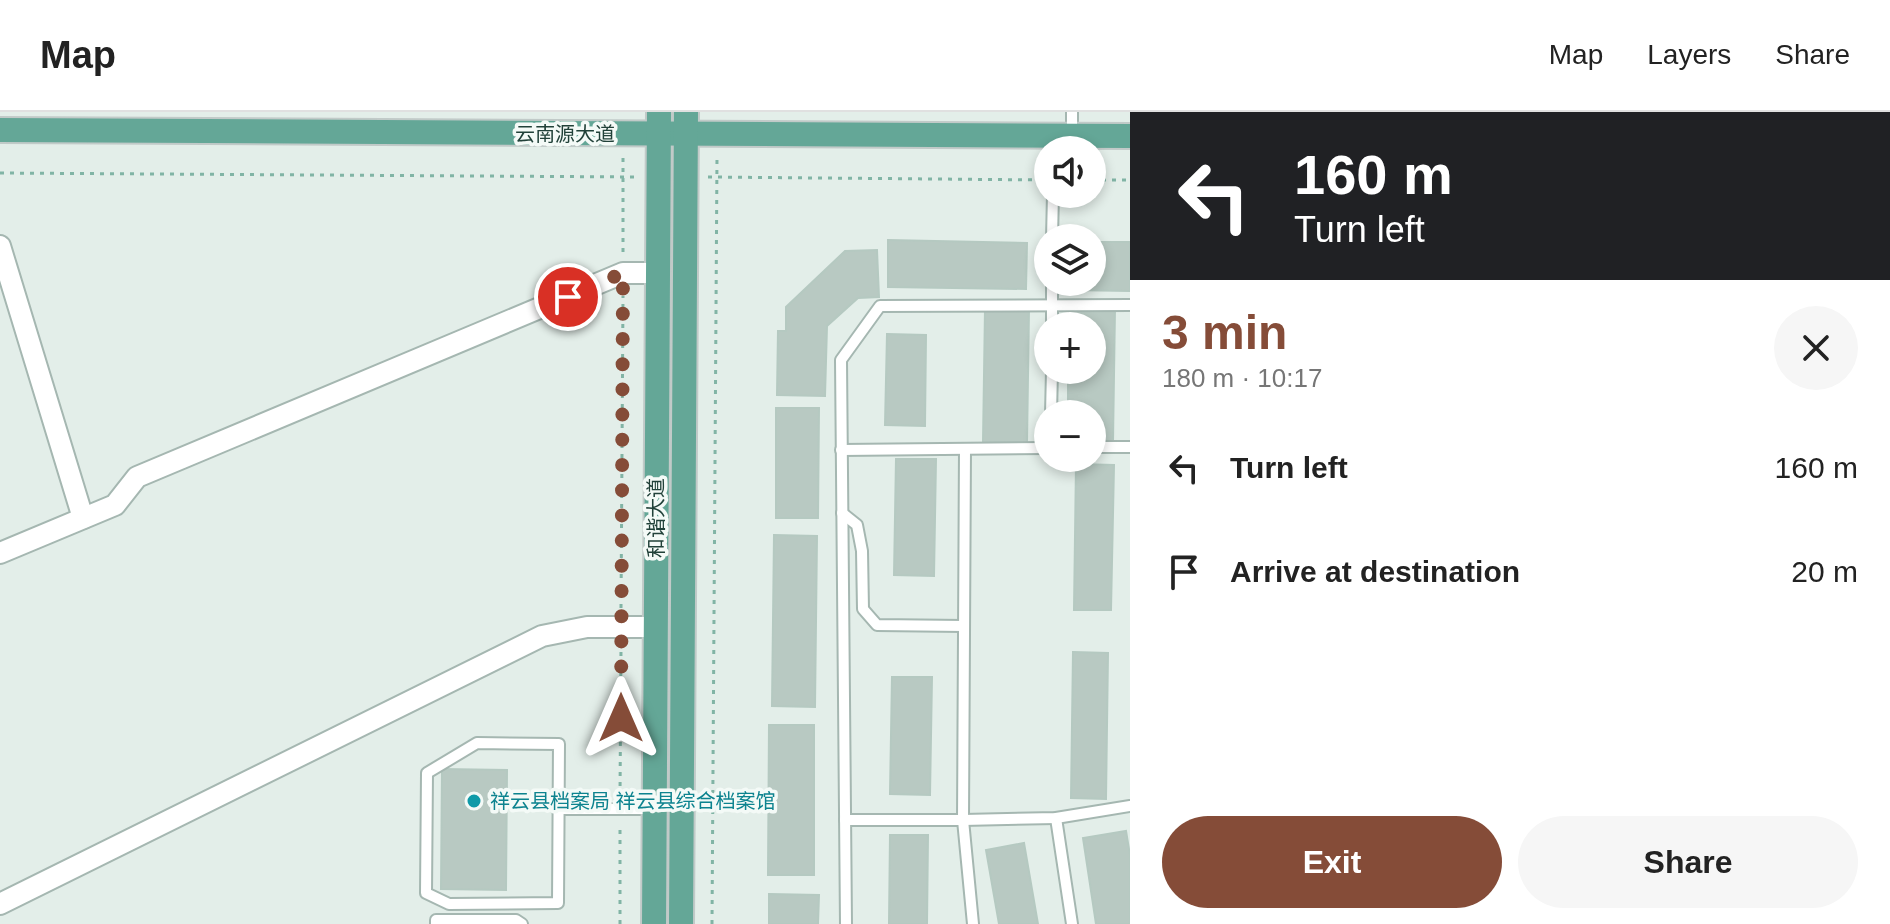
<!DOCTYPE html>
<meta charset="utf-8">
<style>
body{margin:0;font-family:Helvetica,"Noto Sans SC",sans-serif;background:#f6f6f6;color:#222;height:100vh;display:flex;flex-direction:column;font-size:30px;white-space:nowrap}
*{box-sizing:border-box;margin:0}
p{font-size:26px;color:#767676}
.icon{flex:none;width:44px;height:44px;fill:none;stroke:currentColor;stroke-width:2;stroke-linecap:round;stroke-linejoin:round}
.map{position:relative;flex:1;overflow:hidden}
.side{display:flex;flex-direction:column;background:#fff;width:760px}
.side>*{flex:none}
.hud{background:#202124;color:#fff;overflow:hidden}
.tools{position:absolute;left:1034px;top:24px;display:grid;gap:16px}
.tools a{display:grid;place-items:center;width:72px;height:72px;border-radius:50%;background:#fff;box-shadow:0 4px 12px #0003;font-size:40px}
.pin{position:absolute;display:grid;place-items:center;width:68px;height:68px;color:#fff;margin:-34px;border:4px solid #fff;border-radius:50%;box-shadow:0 2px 8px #0007}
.me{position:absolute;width:88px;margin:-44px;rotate:0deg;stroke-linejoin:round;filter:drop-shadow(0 0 6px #0008)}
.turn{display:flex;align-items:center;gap:28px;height:168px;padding:0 32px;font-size:36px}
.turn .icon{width:104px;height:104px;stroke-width:2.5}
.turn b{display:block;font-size:56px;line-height:68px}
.round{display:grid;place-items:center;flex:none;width:84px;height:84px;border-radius:42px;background:#f6f6f6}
.head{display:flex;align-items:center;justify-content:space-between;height:136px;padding:0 32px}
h1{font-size:48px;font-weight:700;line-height:60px;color:#854c38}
.button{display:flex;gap:16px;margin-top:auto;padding:16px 32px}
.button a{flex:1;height:92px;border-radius:48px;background:#854c38;color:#fff;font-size:32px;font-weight:700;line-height:92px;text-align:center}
.button a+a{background:#f6f6f6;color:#222}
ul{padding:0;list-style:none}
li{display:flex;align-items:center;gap:24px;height:104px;padding:0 32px}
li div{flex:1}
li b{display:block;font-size:30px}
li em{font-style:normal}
header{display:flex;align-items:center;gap:48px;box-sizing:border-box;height:112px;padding:0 40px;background:#fff;border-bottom:2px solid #e0e0e0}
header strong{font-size:38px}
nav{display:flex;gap:44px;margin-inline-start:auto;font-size:28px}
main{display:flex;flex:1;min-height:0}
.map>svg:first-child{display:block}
.building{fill:#b8c9c2;stroke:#b5c9c1;stroke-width:2}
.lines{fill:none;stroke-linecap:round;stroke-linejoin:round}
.lane-casing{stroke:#a5b7b1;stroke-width:14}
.street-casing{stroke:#a5b7b1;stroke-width:24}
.primary-casing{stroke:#c1cac8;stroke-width:28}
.path{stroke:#81b4a5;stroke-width:3;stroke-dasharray:4 6;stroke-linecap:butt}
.lane{stroke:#fff;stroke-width:10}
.street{stroke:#fff;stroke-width:20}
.primary{stroke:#64a797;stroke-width:24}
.route{stroke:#854c38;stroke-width:14;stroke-dasharray:0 25.2}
.culture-dot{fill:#0f9aa8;stroke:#f4faf7;stroke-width:3}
.labels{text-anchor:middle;stroke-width:7;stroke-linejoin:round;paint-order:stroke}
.street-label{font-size:20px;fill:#214139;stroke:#f4faf7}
.culture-label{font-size:20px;fill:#0d838f;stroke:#f4faf7;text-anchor:start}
</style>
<header>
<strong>Map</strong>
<nav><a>Map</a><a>Layers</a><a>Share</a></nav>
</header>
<main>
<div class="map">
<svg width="1130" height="812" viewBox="0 0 1130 812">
<rect width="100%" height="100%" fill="#e3eee9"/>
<g class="building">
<path d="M888,128L1027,131L1026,177L888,175Z"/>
<path d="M1092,130H1130V179L1071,178V170H1092Z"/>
<path d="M877,138L879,185L858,186L827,214L825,284L777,283L778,219H786V195L845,139Z"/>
<path d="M1069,196H1115L1113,329L1092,328V302H1068V258H1092V214H1069Z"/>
<path d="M985,197H1029L1027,331L983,330Z"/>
<path d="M887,222L926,223L925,314L885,313Z"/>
<path d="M776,296H819L818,406H776Z"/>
<path d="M896,347H936L934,464L894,463Z"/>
<path d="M1076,352L1114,353L1111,498H1074Z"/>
<path d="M774,423L817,424L815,595L772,594Z"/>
<path d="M1073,540L1108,541L1106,687L1071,686Z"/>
<path d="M892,565H932L930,683L890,682Z"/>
<path d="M769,613H814V763H768Z"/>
<path d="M442,657L507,658L506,778L441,777Z"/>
<path d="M1126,719L1130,743V812H1096L1083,726Z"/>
<path d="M890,723H928L927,812H889Z"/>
<path d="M1024,731L1038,812H999L986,738Z"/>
<path d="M769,782L819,783L818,812H769Z"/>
</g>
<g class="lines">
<g class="lane-casing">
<g id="lane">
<path d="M1072,24V0"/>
<path d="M1052,126L1053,82"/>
<path d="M1052,214V170"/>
<path d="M1051,302L1052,258"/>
<path d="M1092,335H1130"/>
<path d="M965,337L963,708L973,812"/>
<path d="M841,338L1048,336"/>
<path d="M842,401L857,413L862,439L863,497L877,513L964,514"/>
<path d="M477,631L559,632L558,791L449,792L426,781L427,661Z"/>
<path d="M559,697H654"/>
<path d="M1056,706L1072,812"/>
<path d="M845,708H963L1056,706L1130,694"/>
<path d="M436,812V808H516L522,812"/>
<path d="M846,812L841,248L880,194L1130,193"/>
</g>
</g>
<g class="street-casing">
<g id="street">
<path d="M0,134L83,406"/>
<path d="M0,441L115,393L137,365L623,161H658"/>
<path d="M0,792L542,524L587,515H656"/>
</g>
</g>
<g class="primary-casing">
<g id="primary">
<path d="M0,18L1130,24"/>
<path d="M654,812L659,0"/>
<path d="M681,812L686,0"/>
</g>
</g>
<g class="path">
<path d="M0,61L636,65"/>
<path d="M708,65L1048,68"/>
<path d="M1092,68H1130"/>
<path d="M623,140V44"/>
<path d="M621,496L623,184"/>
<path d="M620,684L621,536"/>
<path d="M620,812V712"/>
<path d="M712,812L717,44"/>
</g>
<use href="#lane" class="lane"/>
<use href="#street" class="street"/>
<use href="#primary" class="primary"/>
</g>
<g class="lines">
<path class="route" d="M568,185L623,161L621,606"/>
</g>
<circle class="culture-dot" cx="474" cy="689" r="8"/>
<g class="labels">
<g class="street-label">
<text x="565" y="29">云南源大道</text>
<text transform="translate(656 406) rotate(-90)" y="7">和谐大道</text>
</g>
<g class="culture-label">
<text x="490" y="696">祥云县档案局 祥云县综合档案馆</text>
</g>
</g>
</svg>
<div class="tools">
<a><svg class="icon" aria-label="sound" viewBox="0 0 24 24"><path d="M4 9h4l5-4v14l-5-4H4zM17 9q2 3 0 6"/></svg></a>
<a><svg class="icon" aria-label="layers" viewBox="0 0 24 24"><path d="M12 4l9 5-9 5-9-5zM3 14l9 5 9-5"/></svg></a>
<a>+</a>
<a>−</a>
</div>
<div class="pin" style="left:568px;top:185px;background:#d93025"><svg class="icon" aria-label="arrive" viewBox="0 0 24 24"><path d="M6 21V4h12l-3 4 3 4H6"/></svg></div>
<svg class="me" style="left:621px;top:606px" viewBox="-20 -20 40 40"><path d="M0-17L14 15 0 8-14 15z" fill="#854c38" stroke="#fff" stroke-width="4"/></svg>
</div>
<section class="side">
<div class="hud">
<div class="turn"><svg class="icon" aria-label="left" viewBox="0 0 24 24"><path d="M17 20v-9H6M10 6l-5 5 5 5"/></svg><div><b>160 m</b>Turn left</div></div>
</div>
<div class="head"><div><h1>3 min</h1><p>180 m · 10:17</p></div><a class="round"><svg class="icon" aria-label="close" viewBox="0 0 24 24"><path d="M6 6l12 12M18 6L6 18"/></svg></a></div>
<ul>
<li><svg class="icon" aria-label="left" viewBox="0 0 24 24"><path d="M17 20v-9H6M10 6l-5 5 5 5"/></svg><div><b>Turn left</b></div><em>160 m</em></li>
<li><svg class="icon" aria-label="arrive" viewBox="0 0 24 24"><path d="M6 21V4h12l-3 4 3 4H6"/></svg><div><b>Arrive at destination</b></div><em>20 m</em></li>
</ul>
<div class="button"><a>Exit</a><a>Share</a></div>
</section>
</main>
